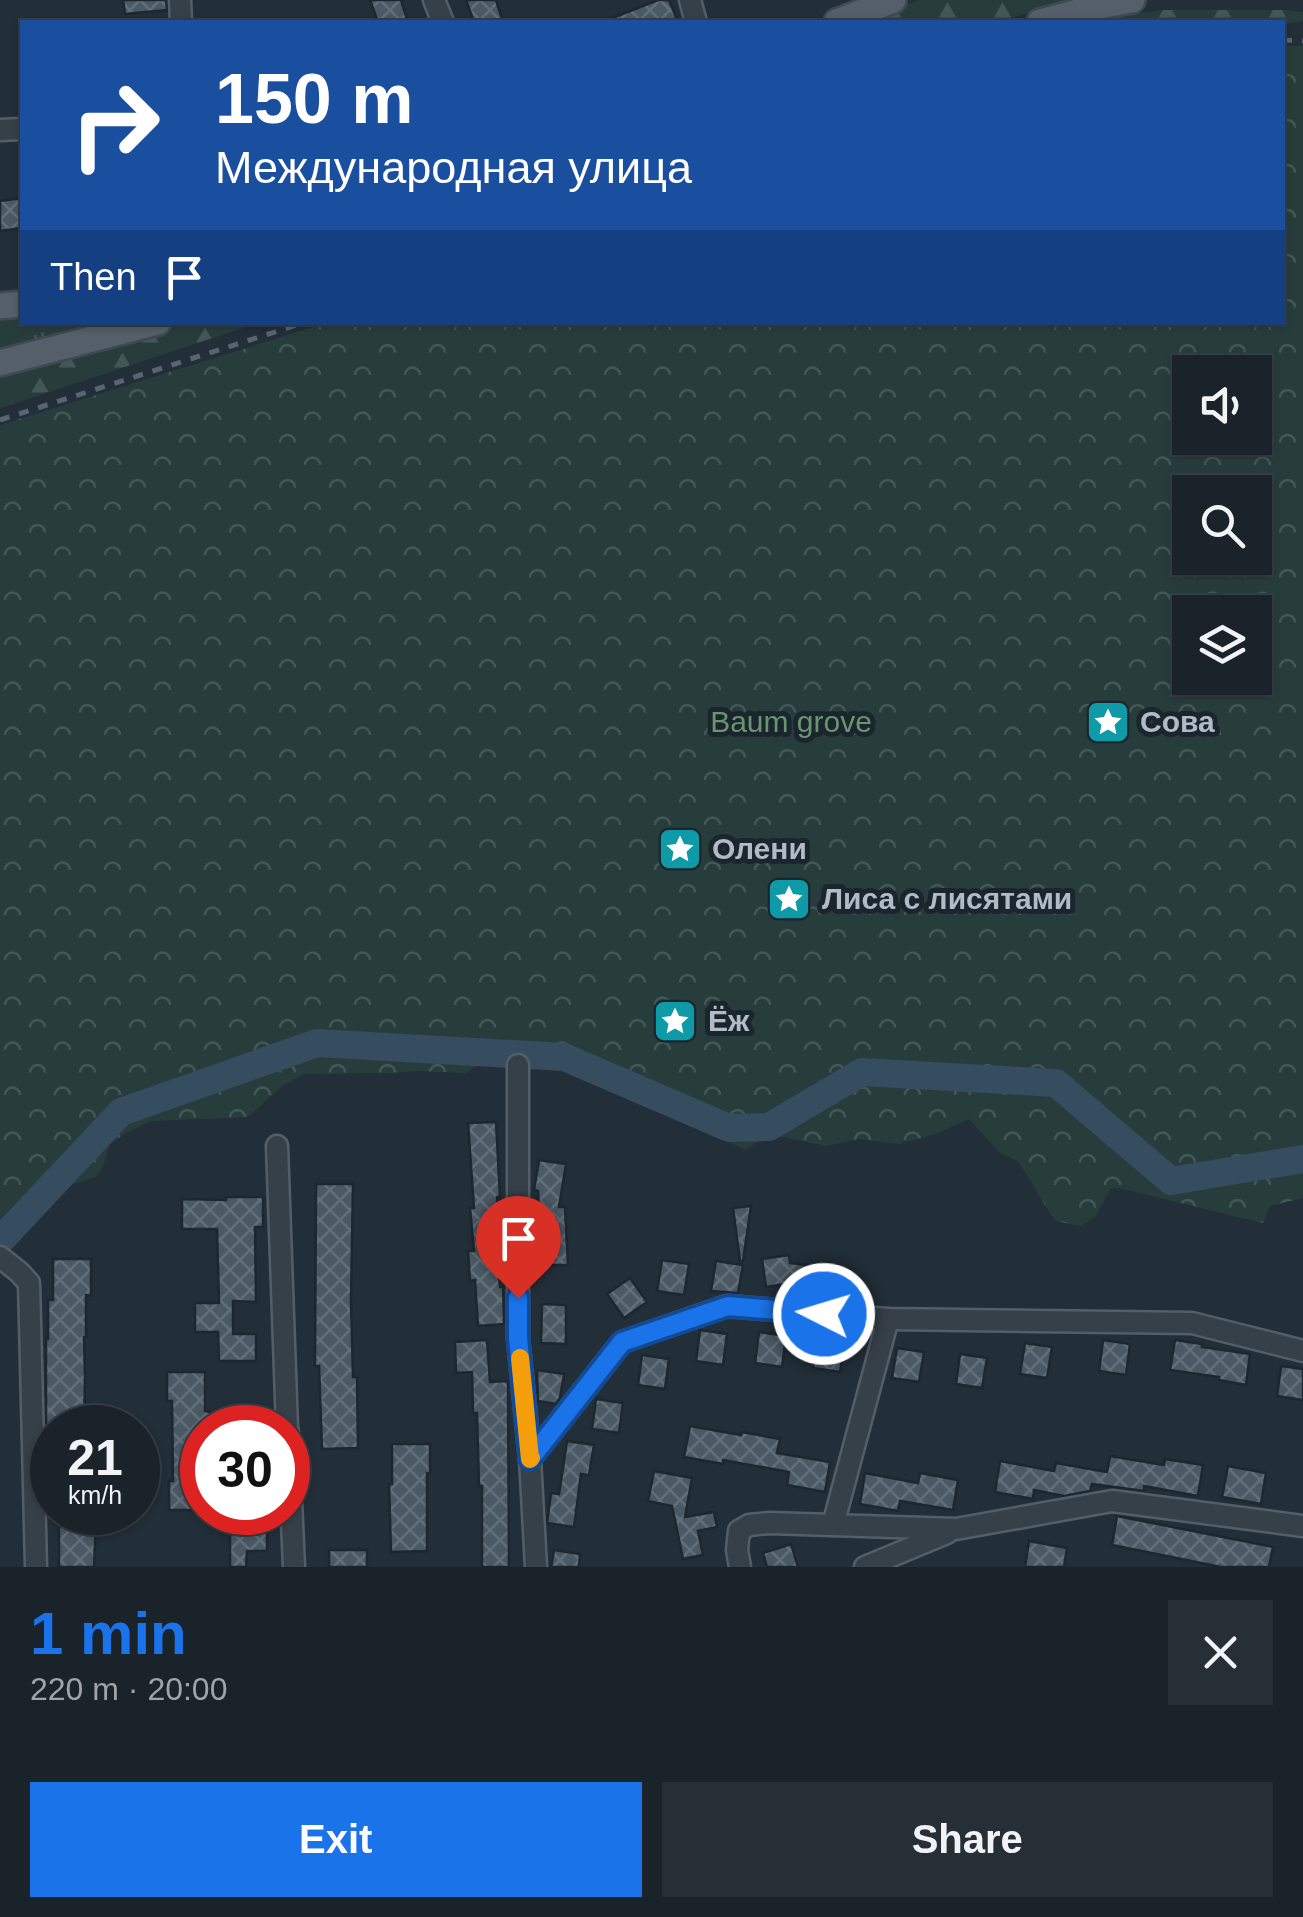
<!DOCTYPE html>
<meta charset="utf-8">
<style>
body{margin:0;font-family:Arial,sans-serif;background:#272f36;color:#f1f3f6;height:100vh;display:flex;flex-direction:column;font-size:38px;white-space:nowrap}
*{box-sizing:border-box;margin:0}
p{font-size:32px;color:#9fa4a8}
.icon{flex:none;width:55px;height:55px;fill:none;stroke:currentColor;stroke-width:2;stroke-linecap:round;stroke-linejoin:round}
.map{position:relative;height:1567px;overflow:hidden}
.drawer{display:flex;flex-direction:column;background:#1a222a;flex:1}
.drawer>*{flex:none}
.top-card{position:absolute;left:20px;top:20px;width:1265px;height:305px;border-radius:0px;box-shadow:0 2px 8px #0004,0 0 0 2px #383f47;background:#1a4fa0;color:#fff;overflow:hidden}
.tools{position:absolute;left:1172px;top:355px;display:grid;gap:20px}
.tools a{display:grid;place-items:center;width:100px;height:100px;border-radius:0px;background:#1a222a;box-shadow:0 2px 8px #0004,0 0 0 2px #383f47;font-size:50px}
.speed{position:absolute;left:30px;top:1405px;display:flex;gap:20px;font-size:50px;font-weight:700;text-align:center}
.speed>*{display:grid;place-content:center;width:130px;height:130px;border-radius:50%;background:#1a222a;box-shadow:0 2px 8px #0004,0 0 0 2px #383f47;line-height:1}
.speed small{font-size:25px;font-weight:400}
.speed .limit{border:15px solid #d22;background:#fff;color:#111}
.pin{position:absolute;display:grid;place-items:center;width:85px;height:85px;color:#fff;margin:-102px -42px;border-radius:50% 50% 50% 0;rotate:-45deg;box-shadow:0 0 10px #0007}
.pin .icon{rotate:45deg}
.me{position:absolute;width:110px;margin:-55px;rotate:275deg;stroke-linejoin:round;filter:drop-shadow(0 0 8px #0008)}
.turn{display:flex;align-items:center;gap:35px;height:210px;padding:0 30px;font-size:45px}
.turn .icon{width:130px;height:130px;stroke-width:2.5}
.turn b{display:block;font-size:70px;line-height:85px}
.then{display:flex;align-items:center;height:95px;padding:0 30px;background:#0003;gap:20px;font-size:38px}
.round{display:grid;place-items:center;flex:none;width:105px;height:105px;border-radius:0px;background:#272f36}
.overview{display:flex;align-items:center;justify-content:space-between;height:170px;padding:0 30px}
h1{font-size:60px;font-weight:700;line-height:75px;color:#1a73e8}
.button{display:flex;gap:20px;margin-top:auto;padding:20px 30px}
.button a{flex:1;height:115px;border-radius:0px;background:#1a73e8;color:#fff;font-size:40px;font-weight:700;line-height:115px;text-align:center}
.button a+a{background:#272f36;color:#f1f3f6}
.map>svg:first-child{display:block}
.grass{fill:url(#grass-tufts)}
.forest{fill:url(#forest-firs)}
.park{fill:url(#park-crowns);fill-rule:evenodd}
.lines{fill:none;stroke-linecap:round;stroke-linejoin:round}
.river{stroke:#364c5f;stroke-width:28}
.building{fill:url(#building-cross-hatch);stroke:#1d2730;stroke-width:2.5}
.minor-casing{stroke:#535e67;stroke-width:25}
.major-casing{stroke:#3f4952;stroke-width:30}
.minor{stroke:#364049;stroke-width:20}
.major{stroke:#545f69;stroke-width:25}
.rail{stroke:#586470;stroke-width:5;stroke-dasharray:10 10;stroke-linecap:butt}
.route-casing{stroke:#114b97;stroke-width:25}
.route{stroke:#1a73e8;stroke-width:18}
.slow{stroke:#f59e0b;stroke-width:18}
.labels{text-anchor:middle;stroke-width:10;stroke-linejoin:round;paint-order:stroke}
.park-label{font-size:30px;fill:#68956e;stroke:#1b252e}
.poi-label{font-size:30px;font-weight:bold;fill:#b0bbc5;stroke:#1b252e;text-anchor:start}
</style>
<div class="map">
<svg width="1303" height="1567" viewBox="0 0 1303 1567">
<defs>
<pattern id="grass-tufts" width="24" height="20" patternUnits="userSpaceOnUse" patternTransform="scale(2.5)"><rect width="24" height="20" fill="#273d3c"/><path d="M3 7l-1-3M5 7V3M7 7l1-3M15 17l-1-3M17 17v-4M19 17l1-3" fill="none" stroke="#445757"/></pattern>
<pattern id="forest-firs" width="22" height="20" patternUnits="userSpaceOnUse" patternTransform="scale(2.5)"><rect width="22" height="20" fill="#273d3c"/><path d="M5 1l3.5 6h-7zM16 11l3.5 6h-7z" fill="#445757"/></pattern>
<pattern id="park-crowns" width="20" height="18" patternUnits="userSpaceOnUse" patternTransform="scale(2.5)"><rect width="20" height="18" fill="#273d3c"/><path d="M2 6a3 3 0 1 1 6 0M12 15a3 3 0 1 1 6 0" fill="none" stroke="#445757"/></pattern>
<pattern id="building-cross-hatch" width="8" height="8" patternUnits="userSpaceOnUse" patternTransform="scale(2.5)"><rect width="8" height="8" fill="#4a5964"/><path d="M0 0l8 8M0 8l8-8" fill="none" stroke="#626f79"/></pattern>
</defs>
<rect width="100%" height="100%" fill="#222e38"/>
<path class="grass" d="M22,316V322L105,323L0,351V321Z"/>
<g class="forest">
<path d="M919,0H1069L998,22H865Z"/>
<path d="M1165,10H1286L1303,12V21L1283,24L1282,22H1084L1096,18Z"/>
<path d="M179,323H258L0,408V375Z"/>
</g>
<path class="park" d="M1283,46H1303V1198L1270,1206L1263,1223L1119,1188L1110,1189L1096,1216L1081,1226L1055,1221L1018,1161L1000,1153L969,1119L936,1134L899,1144L859,1139L826,1146L767,1134L746,1150L613,1085L592,1068L564,1057L500,1049L466,1073L415,1071L392,1073L304,1074L282,1086L248,1117L151,1121L126,1133L110,1144L103,1166L97,1176L30,1199L0,1231V425L326,323L1282,322ZM1190,372H1255V438H1190ZM1190,492H1255V558H1190ZM1190,612H1255V678H1190Z"/>
<g class="lines">
<path class="river" d="M0,1241L121,1112L317,1043L564,1057L729,1128L769,1127L862,1072L1056,1083L1171,1181L1303,1159"/>
</g>
<g class="building">
<path d="M123,0H166L167,10L125,14Z"/>
<path d="M370,0H401L408,22H378Z"/>
<path d="M466,0H496L502,19L493,22H474Z"/>
<path d="M658,0H669L678,22H602Z"/>
<path d="M22,198V228L0,231V201Z"/>
<path d="M496,1122L500,1197H497L501,1235H495L500,1287H503L504,1324L478,1326L475,1280L470,1281L468,1251H474L470,1208H474L468,1123Z"/>
<path d="M539,1160L566,1164L559,1207H565L568,1265H541L538,1191L534,1190Z"/>
<path d="M316,1184H353L351,1300L353,1377H357L358,1448L322,1449L319,1366H315Z"/>
<path d="M226,1197H263V1227H255L256,1302L233,1301V1334H256V1361H219L218,1332H195V1303H219L217,1229H182V1199L226,1200Z"/>
<path d="M751,1206L743,1261H740L733,1208Z"/>
<path d="M789,1255L790,1263L834,1269L829,1300L802,1296L804,1281L766,1287L762,1259Z"/>
<path d="M53,1259H91V1296L86,1295V1337H84L85,1377L84,1428H46V1339H48V1300H53Z"/>
<path d="M662,1260L689,1264L684,1295L657,1291Z"/>
<path d="M716,1261L743,1265L738,1293L711,1291Z"/>
<path d="M630,1278L647,1302L624,1318L607,1294Z"/>
<path d="M542,1304L566,1305V1344L541,1343Z"/>
<path d="M700,1330L727,1334L723,1365L696,1361Z"/>
<path d="M759,1332L786,1336L782,1367L755,1363Z"/>
<path d="M818,1337L845,1341L840,1372L813,1368Z"/>
<path d="M487,1340L490,1382L508,1381L509,1567H482V1486H479L477,1413H473L472,1372L456,1373L455,1342Z"/>
<path d="M1103,1340L1130,1344L1126,1375L1099,1371Z"/>
<path d="M1175,1340L1202,1344V1347L1250,1354L1246,1385L1219,1380V1377L1170,1370Z"/>
<path d="M1025,1343L1052,1347L1047,1378L1020,1374Z"/>
<path d="M897,1348L924,1352L919,1382L892,1378Z"/>
<path d="M960,1354L987,1358L982,1388L956,1384Z"/>
<path d="M642,1355L669,1359L665,1389L638,1385Z"/>
<path d="M1281,1366L1303,1369V1400L1277,1396Z"/>
<path d="M537,1370L564,1374L560,1398L556,1404L538,1401Z"/>
<path d="M167,1372H205V1411L210,1412V1428H202V1510H169V1481H173L172,1401H167Z"/>
<path d="M596,1399L623,1403L619,1433L592,1429Z"/>
<path d="M690,1426L741,1435L742,1432L780,1439L777,1453L830,1462L825,1492L787,1485L789,1472L723,1460V1464L684,1457Z"/>
<path d="M567,1441L594,1445L589,1475L581,1474L574,1527L547,1523L551,1493L559,1494Z"/>
<path d="M392,1444H430V1473H427V1551L391,1552L389,1484H392Z"/>
<path d="M1110,1456L1164,1465L1165,1459L1203,1465L1198,1496L1144,1486V1491L1092,1484L1090,1491L1064,1496L1034,1490L1033,1499L995,1492L1000,1461L1054,1471L1056,1463L1107,1472Z"/>
<path d="M1228,1466L1266,1473L1261,1504L1222,1497Z"/>
<path d="M654,1471L692,1478L685,1517L714,1512L717,1527L698,1531L703,1555L683,1559L672,1506L648,1501Z"/>
<path d="M865,1473L918,1483L920,1473L958,1480L953,1510L900,1501L898,1511L860,1504Z"/>
<path d="M59,1512H87V1523H96L94,1567H59Z"/>
<path d="M1117,1516L1273,1547L1269,1567H1221L1112,1545Z"/>
<path d="M230,1521H267V1551H247L246,1567H230Z"/>
<path d="M1029,1541L1067,1548L1064,1567H1025Z"/>
<path d="M791,1544L798,1567H767L763,1553Z"/>
<rect x="329" y="1550" width="38" height="17"/>
<path d="M554,1550L580,1554L579,1567H551Z"/>
</g>
<g class="lines">
<g class="minor-casing">
<g id="minor">
<path d="M180,0L181,22"/>
<path d="M434,0L443,22"/>
<path d="M690,0L696,22"/>
<path d="M0,130L22,129"/>
<path d="M518,1065V1338L530,1459L536,1567"/>
<path d="M277,1146L287,1428"/>
<path d="M0,1257L19,1272L29,1283L36,1567"/>
<path d="M288,1432L294,1567"/>
<path d="M530,1459L622,1342L727,1306L888,1319L1192,1323L1303,1351"/>
<path d="M833,1525L888,1319"/>
<path d="M740,1567L737,1550L739,1531L749,1525L769,1523L956,1529L1112,1501L1303,1526"/>
<path d="M865,1567L947,1533"/>
</g>
</g>
<g class="major-casing">
<g id="major">
<path d="M837,22L893,0"/>
<path d="M1040,22L1104,5L1132,0"/>
<path d="M0,306L22,304"/>
<path d="M0,363L158,322"/>
</g>
</g>
<use href="#minor" class="minor"/>
<use href="#major" class="major"/>
<g class="rail">
<path d="M1282,40L1303,41"/>
<path d="M0,420L306,322"/>
</g>
</g>
<g class="lines">
<g class="route-casing">
<path id="route" d="M518,1298V1338L530,1459L622,1342L728,1306L824,1314"/>
</g>
<use href="#route" class="route"/>
<path class="slow" d="M520,1358L530,1459L531,1458"/>
</g>
<defs>
<g id="sight-square" transform="scale(2.25)"><rect x="-9" y="-9" width="18" height="18" rx="4" fill="#0f9aa8" stroke="#1b252e"/><path d="M0-6L1.8-2.2L6-1.7L2.9 1.2L3.7 5.4L0 3.3L-3.7 5.4L-2.9 1.2L-6-1.7L-1.8-2.2Z" fill="#fff"/></g>
</defs>
<g fill-rule="evenodd">
<use href="#sight-square" x="1108" y="722"/>
<use href="#sight-square" x="680" y="849"/>
<use href="#sight-square" x="789" y="899"/>
<use href="#sight-square" x="675" y="1021"/>
</g>
<g class="labels">
<g class="park-label">
<text x="791" y="732">Baum grove</text>
</g>
<g class="poi-label">
<text x="1140" y="732">Сова</text>
<text x="712" y="859">Олени</text>
<text x="822" y="909">Лиса с лисятами</text>
<text x="708" y="1031">Ёж</text>
</g>
</g>
</svg>
<div class="tools">
<a><svg class="icon" aria-label="sound" viewBox="0 0 24 24"><path d="M4 9h4l5-4v14l-5-4H4zM17 9q2 3 0 6"/></svg></a>
<a><svg class="icon" aria-label="search" viewBox="0 0 24 24"><circle cx="10" cy="10" r="6"/><path d="M15 15l6 6"/></svg></a>
<a><svg class="icon" aria-label="layers" viewBox="0 0 24 24"><path d="M12 4l9 5-9 5-9-5zM3 14l9 5 9-5"/></svg></a>
</div>
<div class="speed"><div>21<small>km/h</small></div><div class="limit">30</div></div>
<div class="pin" style="left:518px;top:1298px;background:#d93025"><svg class="icon" aria-label="arrive" viewBox="0 0 24 24"><path d="M6 21V4h12l-3 4 3 4H6"/></svg></div>
<svg class="me" style="left:824px;top:1314px" viewBox="-20 -20 40 40"><circle r="17" fill="#1a73e8" stroke="#fff" stroke-width="3"/><path d="M0-11L8 9 0 5-8 9z" fill="#fff"/></svg>
<div class="top-card">
<div class="turn"><svg class="icon" aria-label="right" viewBox="0 0 24 24"><path d="M7 20v-9h11M14 6l5 5-5 5"/></svg><div><b>150 m</b>Международная улица</div></div>
<div class="then">Then<svg class="icon" aria-label="arrive" viewBox="0 0 24 24"><path d="M6 21V4h12l-3 4 3 4H6"/></svg></div>
</div>
</div>
<section class="drawer">
<div class="overview"><div><h1>1 min</h1><p>220 m · 20:00</p></div><a class="round"><svg class="icon" aria-label="close" viewBox="0 0 24 24"><path d="M6 6l12 12M18 6L6 18"/></svg></a></div>
<div class="button"><a>Exit</a><a>Share</a></div>
</section>
